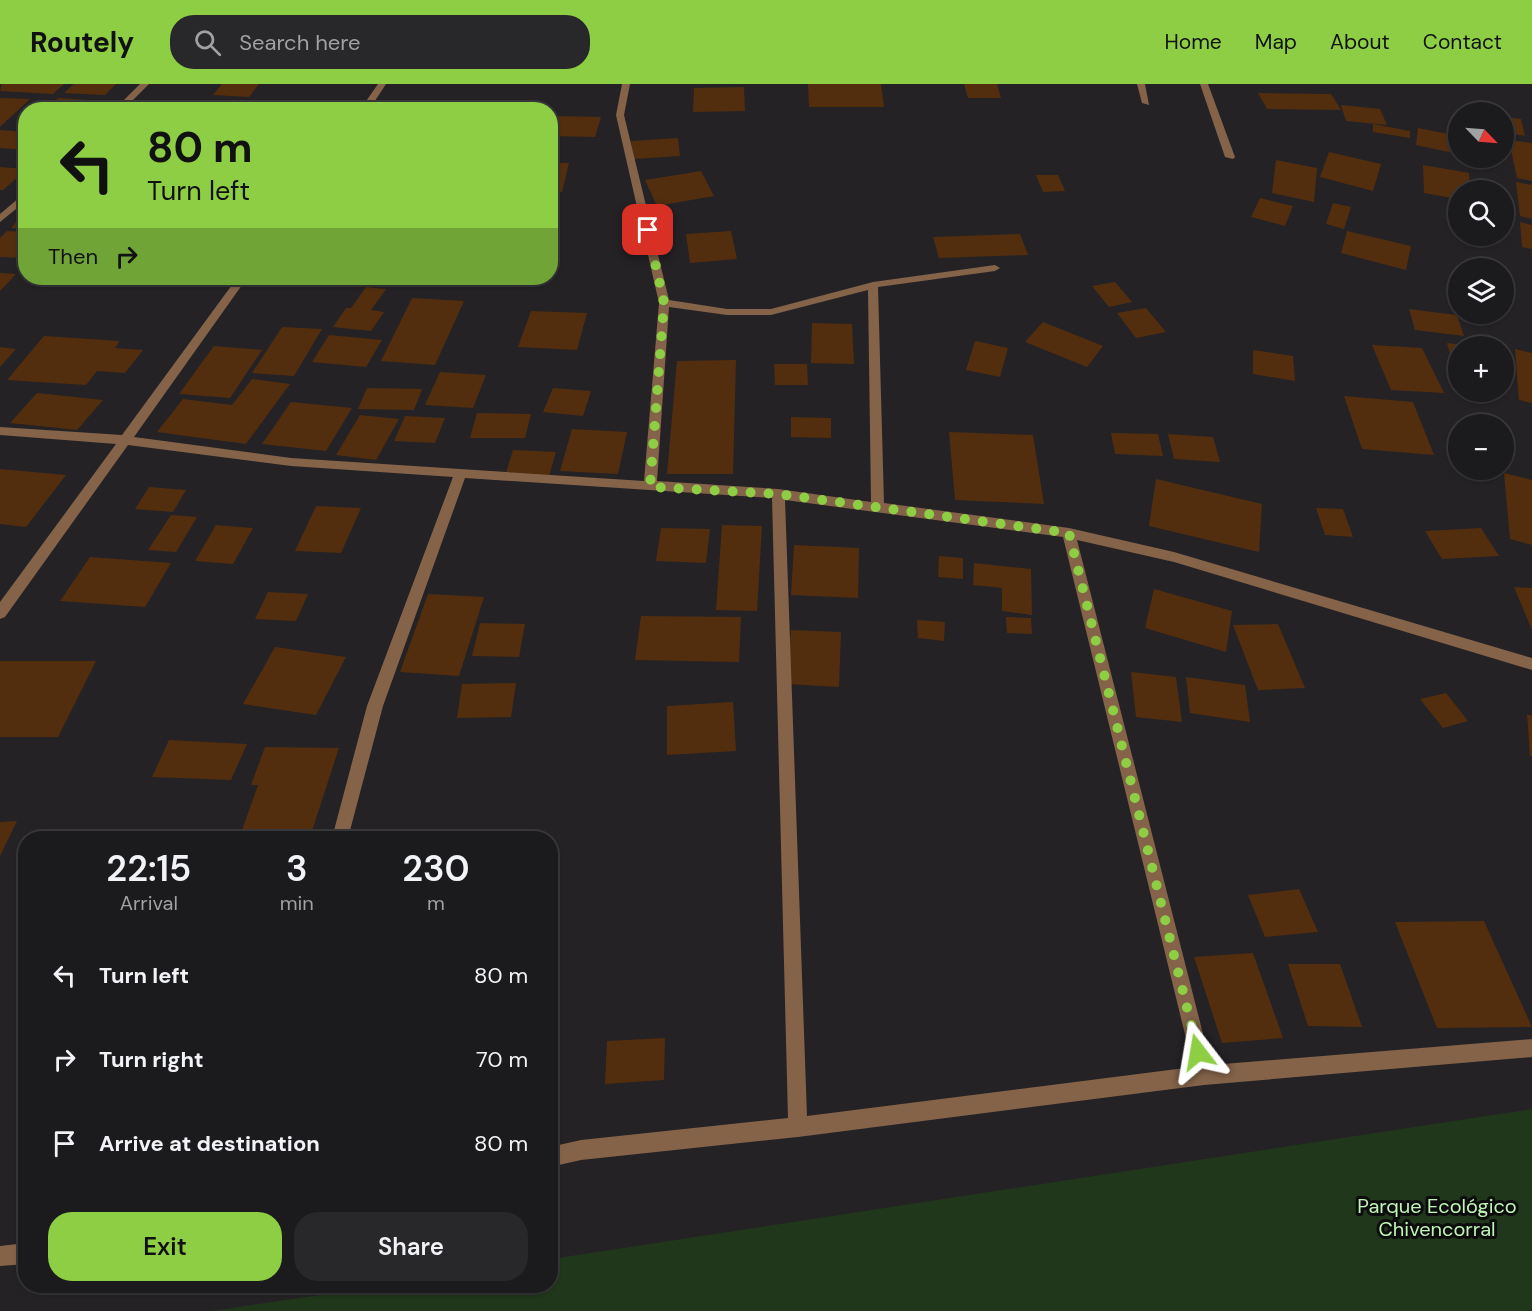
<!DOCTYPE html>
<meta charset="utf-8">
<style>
body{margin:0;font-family:"DM Sans",sans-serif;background:#282729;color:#f1f3f6;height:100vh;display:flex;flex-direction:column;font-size:22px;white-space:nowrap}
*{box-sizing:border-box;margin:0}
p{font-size:20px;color:#a0a1a3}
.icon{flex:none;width:33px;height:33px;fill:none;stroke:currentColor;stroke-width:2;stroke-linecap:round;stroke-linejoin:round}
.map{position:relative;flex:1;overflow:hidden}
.side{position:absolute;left:18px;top:747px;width:540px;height:462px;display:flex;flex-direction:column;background:#1b1a1c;border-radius:24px;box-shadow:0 2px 4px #0004,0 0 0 2px #39383b}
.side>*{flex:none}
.top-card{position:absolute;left:18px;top:18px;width:540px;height:183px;border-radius:24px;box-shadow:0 2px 4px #0004,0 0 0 2px #39383b;background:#8dce44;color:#111;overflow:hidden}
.needle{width:39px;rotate:115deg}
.tools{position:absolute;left:1448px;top:18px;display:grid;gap:12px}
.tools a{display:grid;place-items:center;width:66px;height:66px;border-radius:50%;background:#1b1a1c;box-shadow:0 2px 4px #0004,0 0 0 2px #39383b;font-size:30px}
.pin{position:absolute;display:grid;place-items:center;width:51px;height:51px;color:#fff;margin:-26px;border-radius:12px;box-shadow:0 3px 9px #0006}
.me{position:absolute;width:66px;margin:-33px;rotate:346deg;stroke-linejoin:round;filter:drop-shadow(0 0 4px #0008)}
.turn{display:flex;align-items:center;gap:21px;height:126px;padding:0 30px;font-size:27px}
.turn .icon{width:78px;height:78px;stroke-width:2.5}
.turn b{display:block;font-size:42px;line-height:51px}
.then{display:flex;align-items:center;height:57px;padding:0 30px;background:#0003;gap:12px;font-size:22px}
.eta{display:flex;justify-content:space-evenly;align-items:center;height:102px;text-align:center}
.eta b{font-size:36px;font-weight:600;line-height:42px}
.button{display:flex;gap:12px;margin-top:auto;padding:12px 30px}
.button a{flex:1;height:69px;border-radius:24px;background:#8dce44;color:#111;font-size:24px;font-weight:600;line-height:69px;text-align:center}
.button a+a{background:#282729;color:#f1f3f6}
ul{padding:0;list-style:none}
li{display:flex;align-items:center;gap:18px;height:84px;padding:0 30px}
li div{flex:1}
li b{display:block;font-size:22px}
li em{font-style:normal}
header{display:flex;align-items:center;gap:36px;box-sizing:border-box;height:84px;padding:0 30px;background:#8dce44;color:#111}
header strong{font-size:28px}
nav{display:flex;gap:33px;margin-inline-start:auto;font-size:21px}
.search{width:420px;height:54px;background:#282729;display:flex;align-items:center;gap:15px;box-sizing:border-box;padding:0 21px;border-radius:24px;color:#a0a1a3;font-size:22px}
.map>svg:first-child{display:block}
.green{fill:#20371b}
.building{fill:#522e0f}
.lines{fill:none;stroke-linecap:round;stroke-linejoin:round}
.minor{fill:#846349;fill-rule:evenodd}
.route{stroke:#8dce44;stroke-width:10;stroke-dasharray:0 18}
.labels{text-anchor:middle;stroke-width:6;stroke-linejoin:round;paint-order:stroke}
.near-park-label{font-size:20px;fill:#c0f4b6;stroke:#0d0c0d}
</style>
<header>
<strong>Routely</strong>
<div class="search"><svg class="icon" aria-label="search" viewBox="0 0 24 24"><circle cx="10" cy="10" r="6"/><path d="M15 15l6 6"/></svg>Search here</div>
<nav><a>Home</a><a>Map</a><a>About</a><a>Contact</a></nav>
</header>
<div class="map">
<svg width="1532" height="1227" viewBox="0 0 1532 1227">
<rect width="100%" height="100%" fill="#242225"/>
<path class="green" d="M1532,1025V1227H212L379,1202H550L551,1175Z"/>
<g class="building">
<path d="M2,0H64L53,10L0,7Z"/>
<path d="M74,0H116L105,11L64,9Z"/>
<path d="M222,0H259L249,13L213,11Z"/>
<path d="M808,0H881L884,23H809Z"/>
<path d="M964,0H997L1001,14H968Z"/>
<path d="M744,3L745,27L693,28L694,4Z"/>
<path d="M1258,9L1331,10L1341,26L1267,25Z"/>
<path d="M0,14L30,15L0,43Z"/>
<path d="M58,14L89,16L80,26H45Z"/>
<path d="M216,16L241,18L233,26H206Z"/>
<path d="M1341,21L1380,25L1387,41L1346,37Z"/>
<path d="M551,32L601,33L595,53L550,52Z"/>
<path d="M1503,33L1521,35L1525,52L1503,48Z"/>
<path d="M1373,40L1410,47V54L1373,48Z"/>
<path d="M1418,44L1458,52V70L1416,61Z"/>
<path d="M0,46L26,48V66L0,64Z"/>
<path d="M678,54L680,72L633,75L631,57Z"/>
<path d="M1509,56L1532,59V97L1517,94Z"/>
<path d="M1329,68L1381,80L1373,107L1320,93Z"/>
<path d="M1276,76L1317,84L1314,118L1272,109Z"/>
<path d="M550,79H569L562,108H550Z"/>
<path d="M1423,81L1469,89L1470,106H1458V115L1424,109Z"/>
<path d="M0,83L26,85V86L3,106H0Z"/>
<path d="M701,87L714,112L657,122L645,96Z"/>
<path d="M1036,91H1058L1065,107L1043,108Z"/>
<path d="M1516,98L1532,101V135L1520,132Z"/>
<path d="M1260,114L1293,122L1285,142L1251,133Z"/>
<path d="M1333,119L1351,123L1344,145L1326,140Z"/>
<path d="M22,131H26V145L11,144Z"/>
<path d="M1520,138L1532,141V165L1522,163Z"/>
<path d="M7,147L26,148V174L0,173V154Z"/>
<path d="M731,147L737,175L690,179L686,150Z"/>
<path d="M1347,147L1411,162L1406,186L1341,169Z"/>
<path d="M1020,150L1028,171L939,174L933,153Z"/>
<path d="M0,189L16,190L0,207Z"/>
<path d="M321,194H356L352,199Z"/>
<path d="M1115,198L1132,218L1109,223L1092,202Z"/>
<path d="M366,203L386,205L371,226L384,228L371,247L333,243L346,224H351Z"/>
<path d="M412,214L464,217L435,281L381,277Z"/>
<path d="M1146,224L1166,248L1136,254L1117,229Z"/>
<path d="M1409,225L1457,231L1464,252L1415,246Z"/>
<path d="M531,227L587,229L577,266L518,263Z"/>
<path d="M1043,238L1103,262L1087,283L1025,258Z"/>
<path d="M812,239L852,240L854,280L811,279Z"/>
<path d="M282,243L322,245L294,292L252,289Z"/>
<path d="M329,251L382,256L366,283L312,278Z"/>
<path d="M44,252L120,257L115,264L143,266L125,289L97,287L86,301L7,296Z"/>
<path d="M975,257L1008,264L1000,293L966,286Z"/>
<path d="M1447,259L1464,261L1458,262V298Z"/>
<path d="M1372,261L1422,264L1444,309L1391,306Z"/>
<path d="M214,262L262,266L230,314L179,310Z"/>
<path d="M0,263L16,265L0,283Z"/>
<path d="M1515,265L1532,269V319L1519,316Z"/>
<path d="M1253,266L1293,272L1295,297L1253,290Z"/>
<path d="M736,276L733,390H667L677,277Z"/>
<path d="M774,280H807L808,301H775Z"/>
<path d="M440,288L486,291L473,324L425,321Z"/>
<path d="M252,295L290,300L246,360L157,348L183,315L232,321Z"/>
<path d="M367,304L422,305L414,326L358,325Z"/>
<path d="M553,304L591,307L583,332L543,328Z"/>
<path d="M37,309L103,316L77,346L10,339Z"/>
<path d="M1344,312L1413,318L1434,371L1362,365Z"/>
<path d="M291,318L352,324L326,367L262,360Z"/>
<path d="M477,329L531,330L525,354H470Z"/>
<path d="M360,331L399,335L376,376L336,371Z"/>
<path d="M405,332L445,334L435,359L394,357Z"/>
<path d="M791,333L831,334V354L791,353Z"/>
<path d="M572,345L627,348L618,390L560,387Z"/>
<path d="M949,348L1033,351L1044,420L955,416Z"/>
<path d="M1111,349L1158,350L1163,372L1115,370Z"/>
<path d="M1168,350L1213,353L1220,378L1174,375Z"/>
<path d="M513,366L556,368L549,392L506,389Z"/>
<path d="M0,385L66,391L26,443L0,440Z"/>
<path d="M1504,389L1532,396V461L1510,455Z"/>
<path d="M1156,395L1262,420L1259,468L1149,442Z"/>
<path d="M149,403L186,406L173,428L135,425Z"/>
<path d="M316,422L361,424L341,469L295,467Z"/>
<path d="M1316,424L1343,425L1353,453L1325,451Z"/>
<path d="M171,431L197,433L176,468L148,466Z"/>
<path d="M216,441L253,444L233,480L195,477Z"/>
<path d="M722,441L762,442L757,527L716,526Z"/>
<path d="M661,444L710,445L706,479L656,477Z"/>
<path d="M1481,444L1499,472L1442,475L1425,447Z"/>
<path d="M794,461L859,464L858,514L791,511Z"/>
<path d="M939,472L963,474V495L938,493Z"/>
<path d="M90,473L171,479L145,523L60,517Z"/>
<path d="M974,479L1031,485L1032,531L1002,527V504L973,501Z"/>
<path d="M1514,503L1532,504V546Z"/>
<path d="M1154,505L1232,527L1226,568L1145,544Z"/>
<path d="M268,508L308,510L296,537L255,535Z"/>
<path d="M428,510L484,513L459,592L400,588Z"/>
<path d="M641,532L741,533L739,578L635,576Z"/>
<path d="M1006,533L1031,534L1032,550L1007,549Z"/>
<path d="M917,536L945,538L944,557L918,554Z"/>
<path d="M480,539L525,540L519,573L472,572Z"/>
<path d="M1278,540L1305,604L1258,606L1233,541Z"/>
<path d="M791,546L841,548L839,603L787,600Z"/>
<path d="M275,563L346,573L316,631L243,620Z"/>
<path d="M0,577H96L58,653H0Z"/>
<path d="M1131,588L1176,593L1182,638L1136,633Z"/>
<path d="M1186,593L1245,601L1250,638L1190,629Z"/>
<path d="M516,599L511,633L457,634L462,600Z"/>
<path d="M1446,609L1468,637L1443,644L1420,615Z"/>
<path d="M733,618L736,667L667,671V622Z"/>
<path d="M1527,630L1532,632V672H1530Z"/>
<path d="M169,656L247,660L231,696L152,693Z"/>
<path d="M265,663L339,664L311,750L241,749L258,701H251Z"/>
<path d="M17,737L0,772V738Z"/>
<path d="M1299,805L1318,848L1265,853L1248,811Z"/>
<path d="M1484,837L1532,943L1437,944L1395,838Z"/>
<path d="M1253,869L1283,954L1222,959L1194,873Z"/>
<path d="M1288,880H1340L1362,943L1308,942Z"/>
<path d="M665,954L664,996L605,1000L607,957Z"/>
</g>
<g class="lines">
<g class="minor">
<path d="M140,0H149L123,26H114Z"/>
<path d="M378,0H386L369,26H360Z"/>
<path d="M622,0H630L624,31L669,216L727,225H771L873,198L995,181L1000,184L995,187L878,203L884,419L1069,444L1174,468L1532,574V586L1174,478L1077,456L1211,981L1532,955V973L1204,1001L798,1053L581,1076L550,1083V1063L581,1056L788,1034L772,414L465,394L383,622L348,754H332L367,622L453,393L291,382L128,361L5,533L0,535V518L116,360L0,351V343L122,351L237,194H247L134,353L291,374L644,397L659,219L616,31ZM868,206L871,418L778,405L657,397L669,223L727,231H771ZM785,416L1063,453L1193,983L807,1032Z"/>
<path d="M1137,0H1145L1149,21L1142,19Z"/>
<path d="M1200,0H1208L1235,73L1233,75L1225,73Z"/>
<path d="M26,108V117L0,138V130Z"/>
<path d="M26,1159V1180L0,1182V1162Z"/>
</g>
</g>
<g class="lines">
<path class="route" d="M648,146L664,219L650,403L778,410L1069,449L1198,968"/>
</g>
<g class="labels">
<g class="near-park-label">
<text x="1437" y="1129">Parque Ecológico<tspan x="1437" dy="23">Chivencorral</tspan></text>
</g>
</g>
</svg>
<div class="tools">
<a><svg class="needle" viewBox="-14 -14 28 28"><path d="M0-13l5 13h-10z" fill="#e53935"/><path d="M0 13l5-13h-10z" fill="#a0a1a3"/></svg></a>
<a><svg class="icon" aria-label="search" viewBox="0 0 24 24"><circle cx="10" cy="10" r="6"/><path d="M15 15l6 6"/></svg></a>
<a><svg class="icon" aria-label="layers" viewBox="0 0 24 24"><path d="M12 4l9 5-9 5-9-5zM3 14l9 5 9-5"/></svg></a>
<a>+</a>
<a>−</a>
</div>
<div class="pin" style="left:648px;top:146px;background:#d93025"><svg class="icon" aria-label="arrive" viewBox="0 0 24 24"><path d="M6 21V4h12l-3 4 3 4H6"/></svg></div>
<svg class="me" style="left:1198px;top:968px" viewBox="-20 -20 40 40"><path d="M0-17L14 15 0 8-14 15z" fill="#8dce44" stroke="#fff" stroke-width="4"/></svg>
<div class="top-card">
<div class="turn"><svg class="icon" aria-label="left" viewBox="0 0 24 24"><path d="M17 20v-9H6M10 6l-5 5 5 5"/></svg><div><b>80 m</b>Turn left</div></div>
<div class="then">Then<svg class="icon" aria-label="right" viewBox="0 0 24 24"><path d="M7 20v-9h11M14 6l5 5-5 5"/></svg></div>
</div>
<section class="side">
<div class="eta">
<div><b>22:15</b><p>Arrival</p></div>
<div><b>3</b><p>min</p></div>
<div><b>230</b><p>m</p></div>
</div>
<ul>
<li><svg class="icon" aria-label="left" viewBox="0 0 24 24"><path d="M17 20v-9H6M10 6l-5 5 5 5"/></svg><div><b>Turn left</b></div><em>80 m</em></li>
<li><svg class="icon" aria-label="right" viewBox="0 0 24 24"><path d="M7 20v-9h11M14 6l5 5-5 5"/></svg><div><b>Turn right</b></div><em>70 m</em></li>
<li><svg class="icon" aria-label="arrive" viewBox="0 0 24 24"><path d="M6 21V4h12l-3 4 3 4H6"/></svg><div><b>Arrive at destination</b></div><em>80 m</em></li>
</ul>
<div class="button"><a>Exit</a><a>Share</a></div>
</section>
</div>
